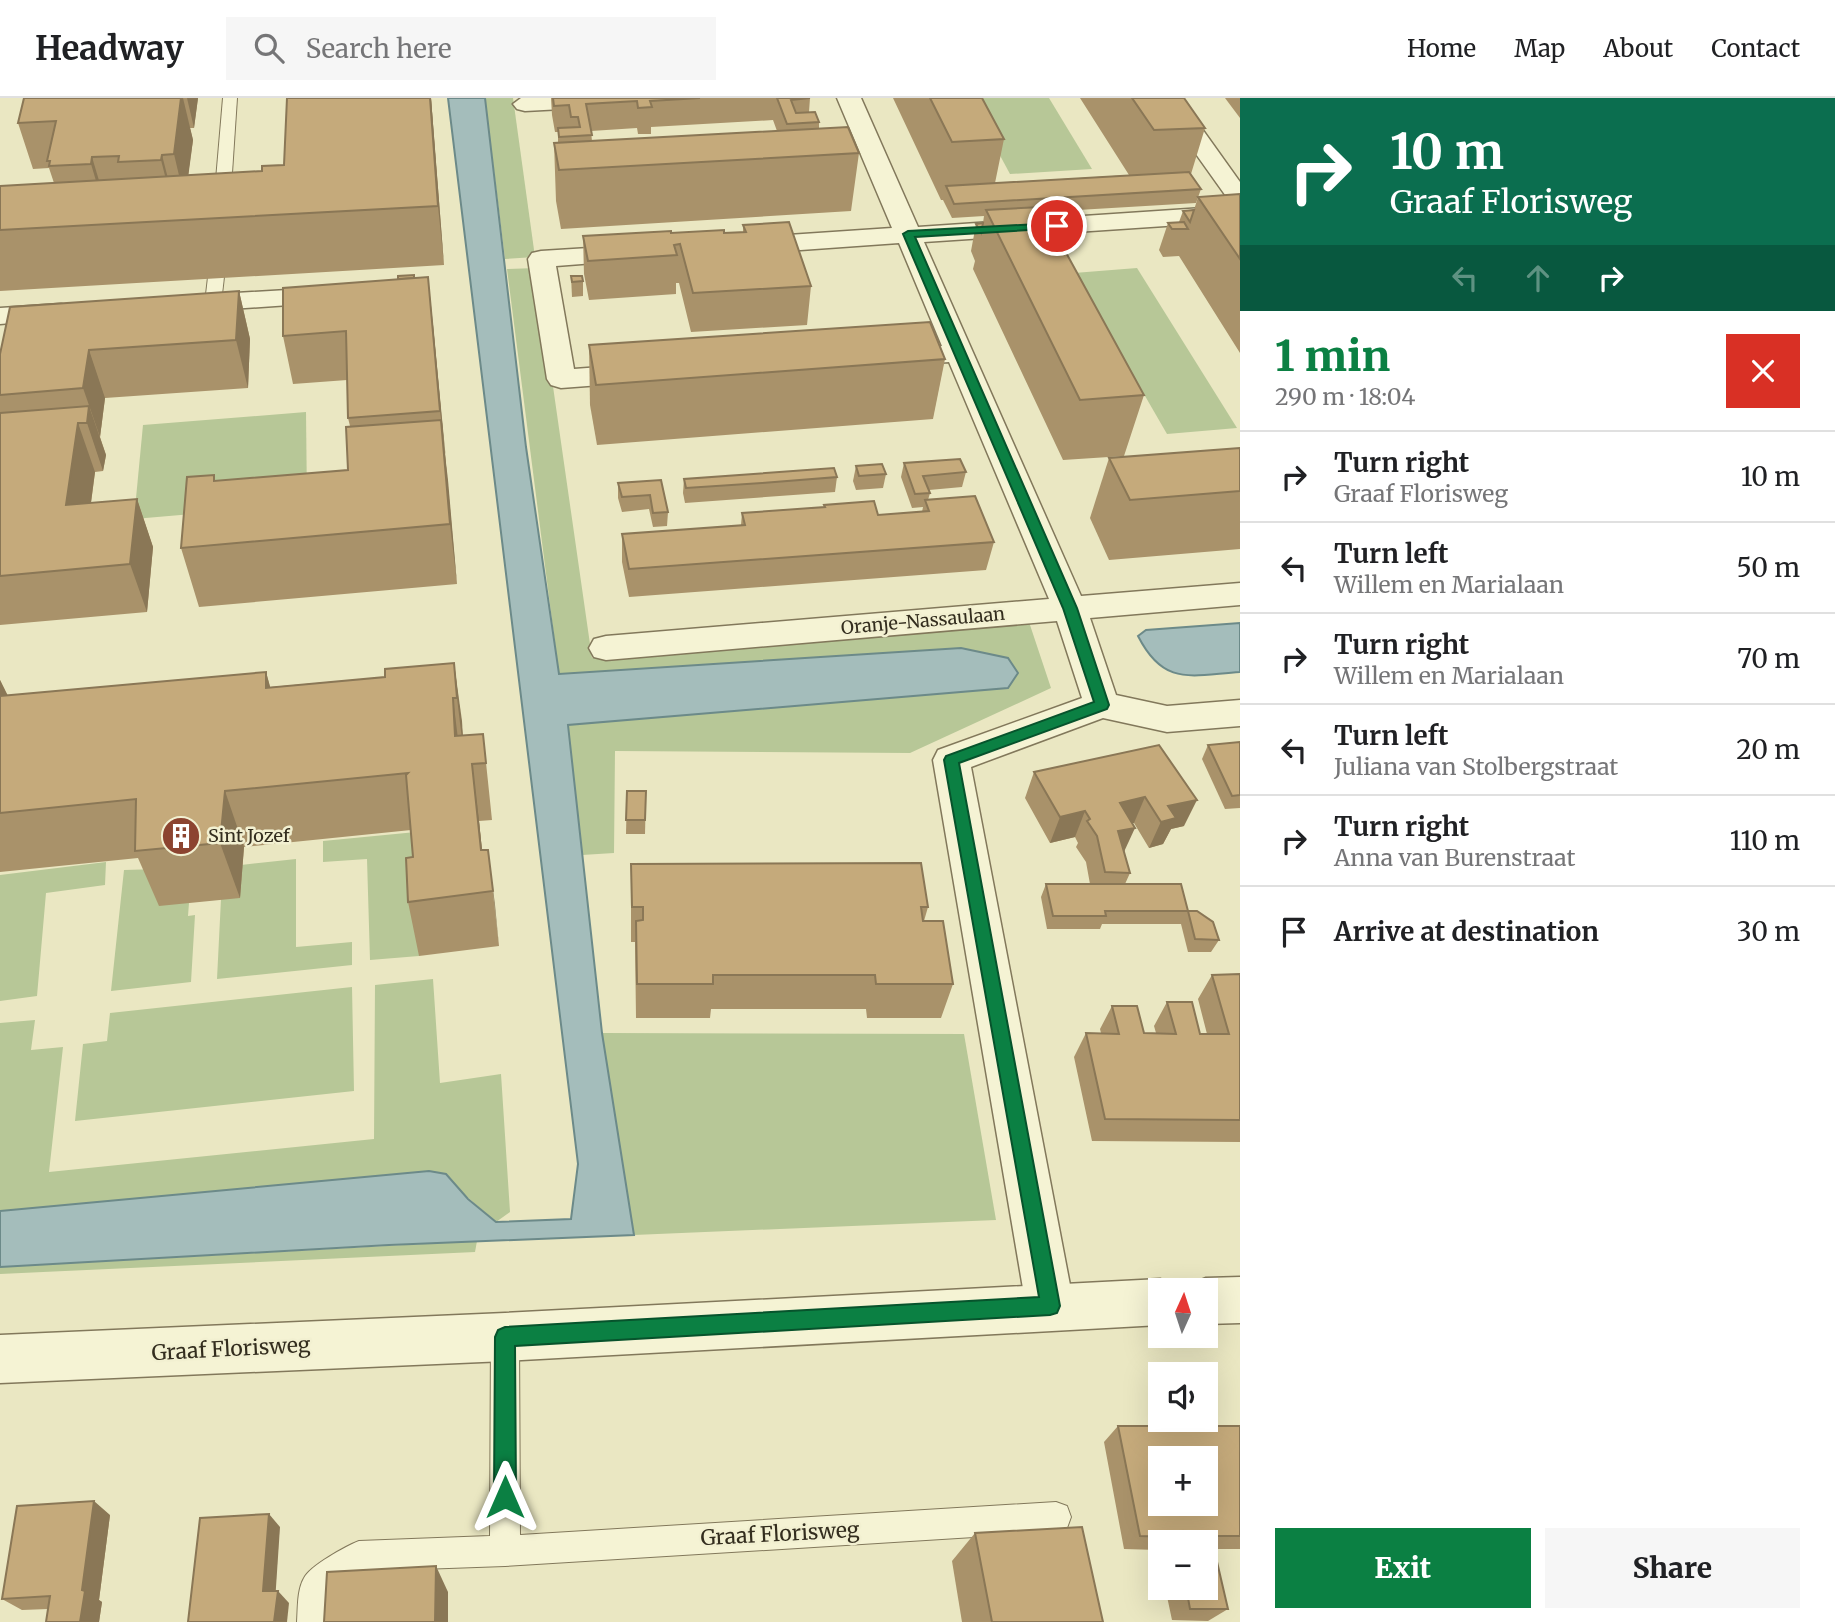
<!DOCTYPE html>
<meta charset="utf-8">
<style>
body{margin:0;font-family:Merriweather,serif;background:#f6f6f6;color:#202124;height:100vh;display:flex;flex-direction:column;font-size:26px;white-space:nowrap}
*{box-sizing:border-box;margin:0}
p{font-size:23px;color:#757577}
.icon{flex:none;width:38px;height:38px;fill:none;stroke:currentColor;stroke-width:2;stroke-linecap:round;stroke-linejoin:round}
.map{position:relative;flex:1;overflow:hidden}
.details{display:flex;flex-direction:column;background:#fff;width:595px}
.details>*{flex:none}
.guide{background:#0b6e4f;color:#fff;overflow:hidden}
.needle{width:46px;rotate:3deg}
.fabs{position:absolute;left:1148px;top:1180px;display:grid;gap:14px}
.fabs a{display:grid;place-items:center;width:70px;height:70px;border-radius:0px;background:#fff;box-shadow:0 7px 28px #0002;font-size:35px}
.pin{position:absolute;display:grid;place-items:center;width:60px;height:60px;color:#fff;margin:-30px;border:4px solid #fff;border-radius:50%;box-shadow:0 2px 7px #0007}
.me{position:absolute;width:77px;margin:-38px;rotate:0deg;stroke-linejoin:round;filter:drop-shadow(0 0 5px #0008)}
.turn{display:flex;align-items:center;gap:24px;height:147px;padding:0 35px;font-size:32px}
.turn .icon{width:91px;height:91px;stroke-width:2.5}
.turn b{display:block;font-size:49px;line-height:60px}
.lanes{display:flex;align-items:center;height:66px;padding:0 35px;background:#0003;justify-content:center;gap:35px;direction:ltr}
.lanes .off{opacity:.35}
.round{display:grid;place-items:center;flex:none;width:74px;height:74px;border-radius:0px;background:#f6f6f6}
.summary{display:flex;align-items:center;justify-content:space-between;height:119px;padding:0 35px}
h1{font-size:42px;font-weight:800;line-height:52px;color:#0b8043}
.primary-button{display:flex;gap:14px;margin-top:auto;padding:14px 35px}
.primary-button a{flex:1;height:80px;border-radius:0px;background:#0b8043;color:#fff;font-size:28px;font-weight:800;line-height:80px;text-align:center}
.primary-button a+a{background:#f6f6f6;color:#202124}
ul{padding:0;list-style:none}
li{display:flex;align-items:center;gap:21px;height:91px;padding:0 35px;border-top:2px solid #e0e0e0}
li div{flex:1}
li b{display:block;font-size:26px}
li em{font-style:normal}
header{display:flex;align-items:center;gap:42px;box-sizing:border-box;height:98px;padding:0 35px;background:#fff;border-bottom:2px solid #e0e0e0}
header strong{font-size:33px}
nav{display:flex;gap:38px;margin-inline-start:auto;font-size:24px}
.search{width:490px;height:63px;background:#f6f6f6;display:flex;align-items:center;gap:18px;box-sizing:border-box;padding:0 24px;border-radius:0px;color:#757577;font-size:26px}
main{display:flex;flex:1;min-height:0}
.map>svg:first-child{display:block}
.green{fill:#b7c797}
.water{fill:#a4bdbb;stroke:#6c8a89;stroke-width:2}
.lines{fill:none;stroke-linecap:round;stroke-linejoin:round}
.service-casing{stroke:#82785b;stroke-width:2}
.minor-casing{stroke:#82785b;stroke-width:3}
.tertiary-casing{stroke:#82785b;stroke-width:3}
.service{fill:#f5f3d4;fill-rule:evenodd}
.minor{fill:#f5f3d4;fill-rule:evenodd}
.tertiary{fill:#f5f3d4;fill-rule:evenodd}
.wall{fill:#a9926a;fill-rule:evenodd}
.shaded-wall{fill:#8a7756}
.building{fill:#c5aa7b;stroke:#8a7756;stroke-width:2;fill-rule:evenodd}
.route{fill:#0b8043;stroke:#07532c;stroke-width:2}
.labels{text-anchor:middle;stroke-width:5;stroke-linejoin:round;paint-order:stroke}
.street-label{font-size:18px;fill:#332d1e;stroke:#f2f0d1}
.poi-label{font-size:18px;fill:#332d1e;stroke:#f2f0d1;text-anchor:start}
.near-street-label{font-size:21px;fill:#332d1e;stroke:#f2f0d1}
</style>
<header>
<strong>Headway</strong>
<div class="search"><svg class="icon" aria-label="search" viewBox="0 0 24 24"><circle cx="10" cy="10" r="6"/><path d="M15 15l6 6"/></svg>Search here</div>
<nav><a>Home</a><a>Map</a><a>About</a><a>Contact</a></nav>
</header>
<main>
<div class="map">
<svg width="1240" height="1524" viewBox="0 0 1240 1524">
<rect width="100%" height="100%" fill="#eae7c2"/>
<g class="green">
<path d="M485,0H513L535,159L505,161Z"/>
<path d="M969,0H1049L1092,71L1010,76Z"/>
<path d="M536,170L592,560L1028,521L1051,590L910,655L615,653L614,755L582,757L567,626L1008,590L1018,575L961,550L559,577L507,171Z"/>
<path d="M1137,170L1237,330L1167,336L1074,175Z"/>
<path d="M306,314L307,406L134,421L143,327Z"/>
<path d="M416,734L419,858L370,862L367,761L323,764V743Z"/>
<path d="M296,761V849L352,844V867L217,881L221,801L241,767Z"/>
<path d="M106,764L105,787L46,795L37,898L0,903V777Z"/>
<path d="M159,771L189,805L188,818L195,817L191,884L111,893L124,772Z"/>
<path d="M433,881L440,985L501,976L510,1114L496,1124L457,1090L429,1073L0,1113V925L35,922L31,952L63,949L49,1074L374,1041L375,887Z"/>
<path d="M352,889L354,993L75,1023L83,946L107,943L110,915Z"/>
<path d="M602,935L964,936L996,1122L634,1137Z"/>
<path d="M477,1143L475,1154L0,1176V1169Z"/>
</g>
<g class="water">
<path d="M448,0H485L526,349L559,576L961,550L1008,560L1018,575L1008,590L568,627L602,935L634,1137L389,1147L0,1169V1113L429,1073L446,1076L468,1101L496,1124L571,1121L578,1066Z"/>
<path d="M1240,525V574C1191,577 1164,589 1138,538L1146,532Z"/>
</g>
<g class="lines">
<g class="service-casing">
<g id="service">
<path d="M223,0H237L230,105L222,110L214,105Z"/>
<path d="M216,174L224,179L221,205L213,210L205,205L208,179Z"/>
<path d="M505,1225L515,1229L519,1239L520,1437L1056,1404L1067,1408L1071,1419L1067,1430L1056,1434L505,1468L364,1473L331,1496L329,1524H297C298,1510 297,1492 304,1480C310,1468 346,1448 359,1443L490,1438L491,1239L495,1229Z"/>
</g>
</g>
<g class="minor-casing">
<g id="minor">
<path d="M521,0H650L646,5L638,7L525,13L517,11L513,6Z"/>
<path d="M837,0H861L918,129L1233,108L1156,0H1180L1240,84V123L924,144L1081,498L1240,485V507L1090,520L1116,597L1167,608L1240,602V628L1167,634L1103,620L971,669L1074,1208L1067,1224L1050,1231L1033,1224L1026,1208L933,662L938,652L1082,600L1057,523L606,562L594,559L589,550L594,541L606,538L1049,501L949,264L893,268L883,265L879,259L883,253L942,248L899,145L743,156L734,154L730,148L734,142L743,140L892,130Z"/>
<path d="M637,147L646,149L650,155L646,161L556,168L574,271L640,266L650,269L654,275L650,281L640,284L561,290L551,287L547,281L528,161L532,155L541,153Z"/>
<path d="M337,189L347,191L351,197L347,203L187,214L177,212L173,206L177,200L187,198Z"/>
<path d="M61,206L71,208L75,214L71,220L0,226V210Z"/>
</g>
</g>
<g class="tertiary-casing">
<g id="tertiary">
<path d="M1240,1179V1225L1206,1226V1192H1187L1189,1187L1206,1180Z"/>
<path d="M1160,1181L1177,1188L1178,1192H1160V1227L505,1263L0,1285V1237L505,1215Z"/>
</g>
</g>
<use href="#service" class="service"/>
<use href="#minor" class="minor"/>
<use href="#tertiary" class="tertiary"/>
</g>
<g class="wall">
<path d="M24,0H198L194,30H190L193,42L188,77L262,73L284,67L287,0H431L444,167L0,193V88L54,85L49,70L33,71L18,25Z"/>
<path d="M551,0H810L809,14L819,24V31L859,55L851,113L561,131L556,103L554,45H558V34H555L552,17ZM773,22L777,33L592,43L591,33L637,30L638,36H651V29Z"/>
<path d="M893,0H982L1004,41L995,85L1129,77L1080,0H1184L1205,30L1191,76L1201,91L1196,105L1044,114L1144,297L1124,358L1063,362L973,171L975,163L971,153L976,126L983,125L984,118L952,120L943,102H941Z"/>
<path d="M1225,0H1240V20Z"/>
<path d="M1240,96V255L1179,158L1163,159L1159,152L1168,125L1179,124L1183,113L1194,112L1198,99Z"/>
<path d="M743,127L811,188L807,227L691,234L679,185H676V196L589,202L584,176L583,138L724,135L743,134Z"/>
<path d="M571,178L583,183V198L572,199Z"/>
<path d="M414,180L433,227L457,486L199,509L181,450L215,383L348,372L350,328L348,320L347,282L293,286L283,238Z"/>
<path d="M239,193L250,241L248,290L105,300L100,339L106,357L103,373L95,374L91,405L137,401L153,449L147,514L0,527V256Z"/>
<path d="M589,247L945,261L933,321L597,347L590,307Z"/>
<path d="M1240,350V451L1109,462L1090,420L1109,360Z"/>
<path d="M904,365L966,374L962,389L929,392L930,395L928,402L994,444L986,472L629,499L622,464V436L741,427L742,415L824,409V407L878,417L922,414L923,409L912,410L901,379Z"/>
<path d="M856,368L886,376L883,390L856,392L853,383Z"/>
<path d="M837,379L835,394L685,405L683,395L684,381Z"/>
<path d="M661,382L668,414L667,428L653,429L649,411L622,414L618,400V385Z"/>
<path d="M454,565L463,638L483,636L492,722L479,723L482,752H488L499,848L419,858L408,804L413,759L411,732L244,749L240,800L159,808L138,760L0,774V582L8,598L266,574L270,589L385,579Z"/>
<path d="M1240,644V710L1225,711L1202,661L1208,647Z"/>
<path d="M1159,647L1184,728L1171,731L1163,746L1149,750L1134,725H1132L1124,754L1130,775L1125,786L1188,813L1219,842L1211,854H1188L1181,826H1102L1100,831H1047L1041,799L1046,786H1090L1086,764L1076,749L1078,745L1075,739L1050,745L1025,700L1034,674Z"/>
<path d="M627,693H646L645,736H626Z"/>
<path d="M631,766L928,809L924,823L953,886L941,920H867L866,911H711L710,920H636L635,844H631Z"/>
<path d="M1240,876V1044L1092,1043L1074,959L1086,935H1101L1100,931L1112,908L1144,935H1156L1154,928L1167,904L1200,936H1207L1198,901L1212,877Z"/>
<path d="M1118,1328H1240V1451H1214L1228,1511L1208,1523L1172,1522L1165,1489H1206V1444H1160V1464L1158,1452L1124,1451L1104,1344Z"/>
<path d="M110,1417L99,1502L102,1504L99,1524H46L48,1511L22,1512L2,1501Z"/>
<path d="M975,1435L1103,1524H962L952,1463Z"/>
</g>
<g class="shaded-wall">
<path d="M181,0H183L193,42L185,103L174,56Z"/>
<path d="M187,0H198L194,30Z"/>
<path d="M430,0H431L444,167L438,108Z"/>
<path d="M162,57L174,104L173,109L161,62Z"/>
<path d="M92,59L106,106L105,113L91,66Z"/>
<path d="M428,179L433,227L446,362L440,313Z"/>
<path d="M239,193L250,241L248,290L236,242Z"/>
<path d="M89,252L105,300L100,339L83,290Z"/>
<path d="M89,308L106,357L103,373L87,325Z"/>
<path d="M441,322L448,382L457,486L450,426Z"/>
<path d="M78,325L95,374L84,456L66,407Z"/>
<path d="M137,401L153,449L147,514L130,466Z"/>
<path d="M454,565L462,623L464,658L457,600Z"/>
<path d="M266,574L282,632L266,590Z"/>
<path d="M0,582L27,637L0,609Z"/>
<path d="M453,600L460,658L455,638Z"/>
<path d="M472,666L479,723L486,794L481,752Z"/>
<path d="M225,693L244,749L240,800L220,745Z"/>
<path d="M1145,699L1134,725L1108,731L1120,705Z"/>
<path d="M1197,702L1184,728L1171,731L1163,746L1149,750L1168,708Z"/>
<path d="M1085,713L1075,739L1050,745L1060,719Z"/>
<path d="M1135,730L1123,756L1118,733Z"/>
<path d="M488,752L495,807L499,848Z"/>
<path d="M94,1403L110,1417L99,1502L102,1504L99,1524H80L82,1492Z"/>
<path d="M269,1416L280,1429L275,1504L263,1493Z"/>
<path d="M436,1468L448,1494V1524H435Z"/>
<path d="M278,1493L289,1505L287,1524H274Z"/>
</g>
<g class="building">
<path d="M24,0H181L174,56L162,57L161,62L118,64L119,58L92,59L91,66L49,68L50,63H47L56,23L18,25Z"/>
<path d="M287,0H430L438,108L0,132V88L262,73V68L284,67Z"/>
<path d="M553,0H700L650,3L652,9L638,10L637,3L586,6L592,37L559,39L558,30L580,29L578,19H571L569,7L554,8Z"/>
<path d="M777,0H810L791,2L796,15L815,14L819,24L787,26Z"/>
<path d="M930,0H982L1004,41L952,44Z"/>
<path d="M1132,0H1184L1205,30L1154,32Z"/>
<path d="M848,29L859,55L559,72L554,45Z"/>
<path d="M1189,74L1201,91L954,106L946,88Z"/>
<path d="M1240,96V161L1198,99Z"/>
<path d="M1041,109L1144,297L1080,302L986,112Z"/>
<path d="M1194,112L1190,124L1183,113Z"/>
<path d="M789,124L811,188L693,195L680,146L674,147L677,157L588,163L583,138L671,133V135L724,132V135L746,134L743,127Z"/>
<path d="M1184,124L1188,131H1172L1168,125Z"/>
<path d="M983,125L981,135L976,126Z"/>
<path d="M414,177V180L398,181V178Z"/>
<path d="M571,178H582L583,183L572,184Z"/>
<path d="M428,179L440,313L348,320L346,233L283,238V190Z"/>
<path d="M239,193L236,242L89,252L83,290L0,297V256L10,209Z"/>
<path d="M930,224L945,261L596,287L589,247Z"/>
<path d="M89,308L87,325H78L66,407L137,401L130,466L0,478V315Z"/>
<path d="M441,322L450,426L181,450L187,379L214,377V383L348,372L346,329Z"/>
<path d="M1240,350V393L1130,402L1109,360Z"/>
<path d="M960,361L966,374L923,378L930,395L915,396L904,365Z"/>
<path d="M882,366L886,376L859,378L856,368Z"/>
<path d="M834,370L837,379L762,385L686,390L684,381Z"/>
<path d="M661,382L668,414L653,415L650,397L622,399L618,385Z"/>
<path d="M975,398L994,444L629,471L622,436L745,427L742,415L825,409L824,407L874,403L878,417L929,413L925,402Z"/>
<path d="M454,565L457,600H453L455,638L483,636L486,665L472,666L481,752H488L493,793L408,804L406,760L413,759L406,677L408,675L225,693L220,745L135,753L136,701L0,715V598L266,574V590L385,579V571Z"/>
<path d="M1240,644V697L1232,698L1208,647Z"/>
<path d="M1159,647L1197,702L1168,708L1176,720L1161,724L1145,699L1120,705L1135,730L1118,733L1130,775L1105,774L1097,738L1087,723L1090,721L1085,713L1060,719L1034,674Z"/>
<path d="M627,693H646L645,722H626Z"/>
<path d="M921,765L928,809H921L923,823H943L953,886H876L875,877H713V886H637L636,823L643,822V809H632L631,766Z"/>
<path d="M1046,786H1181L1188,813H1105L1106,818H1053Z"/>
<path d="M1188,813H1197L1213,824L1219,842L1195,841Z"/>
<path d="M1240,876V1022L1105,1021L1086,935L1119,936L1112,908H1137L1144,935L1176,936L1167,904H1192L1200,936H1229L1212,877Z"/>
<path d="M1118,1328H1240V1438H1211L1228,1511H1190L1186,1489H1206V1444H1176L1175,1439L1140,1438ZM1160,1360H1206V1405H1160Z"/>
<path d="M94,1403L82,1492L85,1493L80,1524H46L50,1498L2,1501L17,1408Z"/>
<path d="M269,1416L263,1493H278L274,1524H188L200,1420Z"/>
<path d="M1082,1429L1103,1524H992L975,1435Z"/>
<path d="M436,1468L435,1524H324L327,1474Z"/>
</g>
<path class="route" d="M1057,125H1061V130L915,139L1077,510L1109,607L1107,611L959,665L1060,1208L1057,1215L1050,1217L515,1248L516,1399L513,1407L505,1410L498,1407L494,1399L495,1239L498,1232L505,1229L1039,1199L944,662L946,658L1094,604L1063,510L903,136L908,133Z"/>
<defs>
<g id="building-disc" transform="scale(2.0125)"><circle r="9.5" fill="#8c4430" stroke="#f2f0d1"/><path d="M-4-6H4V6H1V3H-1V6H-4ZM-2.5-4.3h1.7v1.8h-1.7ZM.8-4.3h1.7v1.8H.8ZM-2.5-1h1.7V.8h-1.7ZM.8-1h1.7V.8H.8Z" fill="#fff"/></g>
</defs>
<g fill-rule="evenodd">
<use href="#building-disc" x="181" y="738"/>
</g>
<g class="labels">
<g class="street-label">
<text transform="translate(923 523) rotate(-5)" y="6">Oranje-Nassaulaan</text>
</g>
<g class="poi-label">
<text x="208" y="744">Sint Jozef</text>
</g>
<g class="near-street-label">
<text transform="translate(231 1251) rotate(-3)" y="7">Graaf Florisweg</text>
<text transform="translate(780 1436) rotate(-3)" y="7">Graaf Florisweg</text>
</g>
</g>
</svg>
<div class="fabs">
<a><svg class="needle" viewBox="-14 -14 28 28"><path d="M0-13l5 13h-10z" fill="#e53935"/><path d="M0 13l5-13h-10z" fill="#757577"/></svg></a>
<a><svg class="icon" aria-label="sound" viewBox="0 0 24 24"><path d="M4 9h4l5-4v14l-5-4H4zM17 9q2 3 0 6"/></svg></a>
<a>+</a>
<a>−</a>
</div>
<div class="pin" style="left:1057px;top:128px;background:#d93025"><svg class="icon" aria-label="arrive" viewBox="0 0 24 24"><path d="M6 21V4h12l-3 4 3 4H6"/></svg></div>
<svg class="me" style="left:505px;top:1399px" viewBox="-20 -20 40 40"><path d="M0-17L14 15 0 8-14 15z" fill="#0b8043" stroke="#fff" stroke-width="4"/></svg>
</div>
<section class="details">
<div class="guide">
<div class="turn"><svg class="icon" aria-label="right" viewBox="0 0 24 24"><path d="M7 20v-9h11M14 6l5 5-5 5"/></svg><div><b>10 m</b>Graaf Florisweg</div></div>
<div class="lanes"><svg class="icon off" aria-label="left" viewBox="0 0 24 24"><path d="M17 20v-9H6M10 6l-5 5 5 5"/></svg><svg class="icon off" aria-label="ahead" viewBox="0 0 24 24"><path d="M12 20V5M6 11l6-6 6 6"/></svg><svg class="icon" aria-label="right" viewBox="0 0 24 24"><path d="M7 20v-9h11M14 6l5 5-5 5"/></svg></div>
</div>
<div class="summary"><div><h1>1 min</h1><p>290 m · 18:04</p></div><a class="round" style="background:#d93025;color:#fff"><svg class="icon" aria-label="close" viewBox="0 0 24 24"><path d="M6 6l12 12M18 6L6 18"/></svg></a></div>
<ul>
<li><svg class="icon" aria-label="right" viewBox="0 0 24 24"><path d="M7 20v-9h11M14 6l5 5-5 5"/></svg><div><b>Turn right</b><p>Graaf Florisweg</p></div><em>10 m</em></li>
<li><svg class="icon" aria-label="left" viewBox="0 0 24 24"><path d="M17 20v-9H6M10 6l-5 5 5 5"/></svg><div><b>Turn left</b><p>Willem en Marialaan</p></div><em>50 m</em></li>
<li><svg class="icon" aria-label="right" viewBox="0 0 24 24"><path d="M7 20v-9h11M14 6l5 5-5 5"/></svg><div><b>Turn right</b><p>Willem en Marialaan</p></div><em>70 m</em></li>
<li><svg class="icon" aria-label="left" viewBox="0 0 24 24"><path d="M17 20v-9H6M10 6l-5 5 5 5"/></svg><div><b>Turn left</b><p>Juliana van Stolbergstraat</p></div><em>20 m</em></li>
<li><svg class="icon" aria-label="right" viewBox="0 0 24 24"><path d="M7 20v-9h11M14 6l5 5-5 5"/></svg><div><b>Turn right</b><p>Anna van Burenstraat</p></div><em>110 m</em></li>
<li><svg class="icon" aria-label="arrive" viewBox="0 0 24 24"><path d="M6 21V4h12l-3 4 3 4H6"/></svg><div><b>Arrive at destination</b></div><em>30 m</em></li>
</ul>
<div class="primary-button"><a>Exit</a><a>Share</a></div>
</section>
</main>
